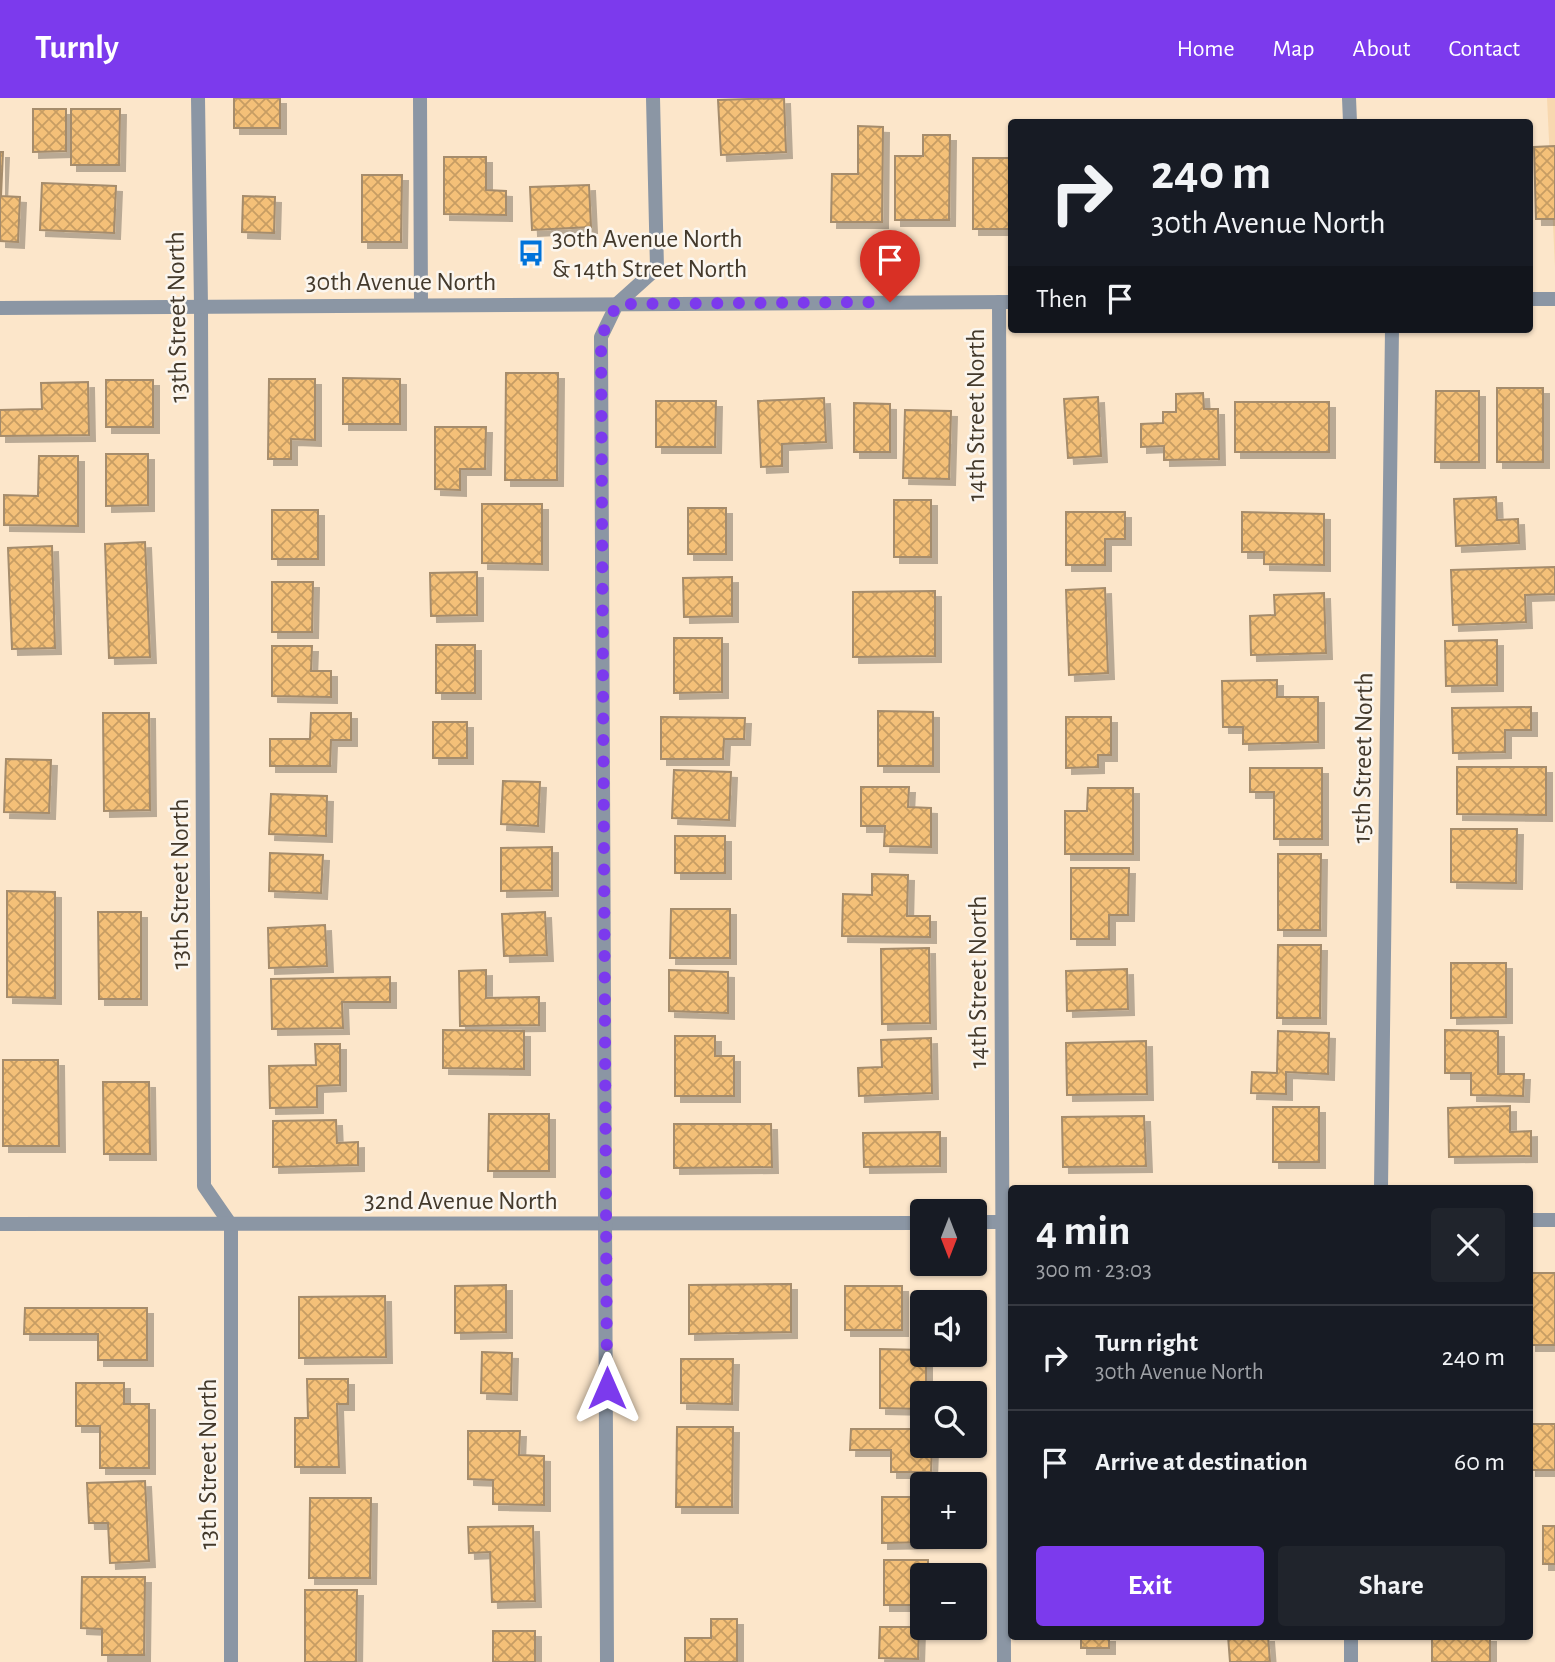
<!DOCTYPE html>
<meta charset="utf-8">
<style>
body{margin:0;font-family:"Alegreya Sans",sans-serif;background:#20242c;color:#f1f3f6;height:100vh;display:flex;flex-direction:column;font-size:26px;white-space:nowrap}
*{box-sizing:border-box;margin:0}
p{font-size:23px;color:#9ea1a6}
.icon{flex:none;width:38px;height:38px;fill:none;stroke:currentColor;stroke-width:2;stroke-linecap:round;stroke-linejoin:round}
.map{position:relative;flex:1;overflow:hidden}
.details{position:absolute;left:1008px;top:1087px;width:525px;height:455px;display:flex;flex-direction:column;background:#171b24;border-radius:7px;box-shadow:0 2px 5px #0004}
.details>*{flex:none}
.top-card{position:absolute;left:1008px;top:21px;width:525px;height:214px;border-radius:7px;box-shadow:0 2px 5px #0004;background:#171b24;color:#f1f3f6;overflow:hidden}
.needle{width:46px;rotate:180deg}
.buttons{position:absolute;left:910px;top:1101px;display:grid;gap:14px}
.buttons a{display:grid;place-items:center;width:77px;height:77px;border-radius:7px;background:#171b24;box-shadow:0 2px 5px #0004;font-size:35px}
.pin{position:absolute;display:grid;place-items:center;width:60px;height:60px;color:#fff;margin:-72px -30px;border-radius:50% 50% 50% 0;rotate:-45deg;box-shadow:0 0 7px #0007}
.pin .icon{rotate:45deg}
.me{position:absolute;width:77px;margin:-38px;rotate:0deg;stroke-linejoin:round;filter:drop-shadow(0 0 5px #0008)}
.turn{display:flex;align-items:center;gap:24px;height:147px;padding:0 28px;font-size:32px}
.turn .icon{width:91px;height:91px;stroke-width:2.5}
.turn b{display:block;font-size:49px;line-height:60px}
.then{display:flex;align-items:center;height:66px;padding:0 28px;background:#0003;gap:14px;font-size:26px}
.round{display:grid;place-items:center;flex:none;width:74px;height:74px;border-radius:7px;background:#20242c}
.summary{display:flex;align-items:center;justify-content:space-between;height:119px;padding:0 28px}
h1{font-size:42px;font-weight:600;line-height:52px}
.primary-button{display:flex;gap:14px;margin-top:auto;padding:14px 28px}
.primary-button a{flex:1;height:80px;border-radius:7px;background:#7c3aed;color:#fff;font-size:28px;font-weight:600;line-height:80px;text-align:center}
.primary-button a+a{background:#20242c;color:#f1f3f6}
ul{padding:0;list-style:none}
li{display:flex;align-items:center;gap:21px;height:105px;padding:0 28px;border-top:2px solid #363941}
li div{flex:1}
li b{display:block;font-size:26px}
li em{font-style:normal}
header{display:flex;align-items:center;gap:42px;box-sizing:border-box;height:98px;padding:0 35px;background:#7c3aed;color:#fff}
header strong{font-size:33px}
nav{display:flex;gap:38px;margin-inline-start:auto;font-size:24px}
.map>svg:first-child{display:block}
.built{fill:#f8d8af}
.building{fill:url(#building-cross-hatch);stroke:#a58c6c;stroke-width:2;filter:url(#shadow)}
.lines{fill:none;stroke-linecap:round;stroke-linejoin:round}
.service{stroke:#8b96a4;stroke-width:14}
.minor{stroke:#8b96a4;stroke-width:14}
.tertiary{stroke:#8b96a4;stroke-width:14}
.route{stroke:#7c3aed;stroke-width:12;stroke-dasharray:0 21.6}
.labels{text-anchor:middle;stroke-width:5;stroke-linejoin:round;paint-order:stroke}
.poi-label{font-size:26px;fill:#43392b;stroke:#fbf6ef;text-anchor:start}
.street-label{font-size:26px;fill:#43392b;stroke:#fbf6ef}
</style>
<header>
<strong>Turnly</strong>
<nav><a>Home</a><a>Map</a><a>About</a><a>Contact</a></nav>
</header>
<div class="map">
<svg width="1555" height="1564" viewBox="0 0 1555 1564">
<defs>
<pattern id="building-cross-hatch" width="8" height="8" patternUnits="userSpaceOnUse" patternTransform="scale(1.75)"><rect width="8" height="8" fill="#f4c078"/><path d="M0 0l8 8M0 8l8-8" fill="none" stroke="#c79d63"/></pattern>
<filter id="shadow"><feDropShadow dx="6" dy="6" stdDeviation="0" flood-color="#0004"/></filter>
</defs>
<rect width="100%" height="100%" fill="#fce6ca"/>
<path class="built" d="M1547,0H1555V169Z"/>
<g class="building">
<rect x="234" y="0" width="46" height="30"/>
<path d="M784,0L786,54L721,57L718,2Z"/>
<path d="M33,11H66V53L33,54Z"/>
<path d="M71,11H120L119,67H71Z"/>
<path d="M858,28L883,29L882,124H831L832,76H858Z"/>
<path d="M923,37H950L949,122H895V58H923Z"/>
<path d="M1555,48V121H1536L1534,49Z"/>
<path d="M0,54H3L1,98L20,99L18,144L0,143Z"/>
<path d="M444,59H486V92L506,93V117L444,116Z"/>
<rect x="973" y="60" width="39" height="71"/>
<path d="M362,77H402L401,144H362Z"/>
<path d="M42,85L116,88L114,135L40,132Z"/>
<path d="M589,87L591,129L532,132L530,89Z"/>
<path d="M243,98L275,99L274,135L242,134Z"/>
<path d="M506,275H558L557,382H505Z"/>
<path d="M343,280L400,281V326H343Z"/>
<path d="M269,281H315V342L291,341V361H268Z"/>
<rect x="106" y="282" width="47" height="47"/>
<path d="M88,284L89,337L0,338V312L42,311L41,285Z"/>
<rect x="1497" y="290" width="46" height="74"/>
<path d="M1436,293H1479V364H1435Z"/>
<path d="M1203,295L1204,311H1218L1219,361L1164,362V348L1141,349V326L1163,325V314H1176V296Z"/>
<path d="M1098,299L1101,358L1068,360L1064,301Z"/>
<path d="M824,300L826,344L782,346V368L761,369L758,303Z"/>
<path d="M656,303H716L715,349H656Z"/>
<rect x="1235" y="304" width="94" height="50"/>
<path d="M854,305L890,306V354H854Z"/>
<path d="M905,312L951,313L949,381L903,380Z"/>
<path d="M435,329H486L485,371H460V392L435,391Z"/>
<path d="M106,356H148V407L106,408Z"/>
<path d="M39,358H78V428L4,427V397L38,398Z"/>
<path d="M1496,399L1497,422L1518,421L1519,445L1456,448L1454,401Z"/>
<rect x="894" y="402" width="37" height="57"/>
<path d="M482,406H542V466L482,465Z"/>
<rect x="688" y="410" width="38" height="46"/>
<rect x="272" y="412" width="46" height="49"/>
<path d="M1066,414H1125V441H1105V467H1066Z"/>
<path d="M1242,414L1324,416V467L1264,466V454H1242Z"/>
<path d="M145,444L150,559L109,560L105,446Z"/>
<path d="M52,448L55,550L12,551L8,450Z"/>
<path d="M1555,469V496L1525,497L1526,524L1453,527L1451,472Z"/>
<path d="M477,474V517L431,518L430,475Z"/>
<path d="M732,479V518L684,519L683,480Z"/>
<path d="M272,484H313L312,534H272Z"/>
<path d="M1105,490L1108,575L1069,577L1066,492Z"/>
<path d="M935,493V558L853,559V494Z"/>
<path d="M1324,495L1326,555L1251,557L1250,518L1275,517L1274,497Z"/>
<path d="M674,540H722V594L674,595Z"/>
<path d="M1497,542V587L1446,588L1445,543Z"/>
<rect x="436" y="547" width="39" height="48"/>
<path d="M272,548H312L311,573H331V599L272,598Z"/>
<path d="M1277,582V599H1318V644L1243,646V629H1223L1222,583Z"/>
<path d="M1531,609V632H1505V654L1453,655L1452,610Z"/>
<path d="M878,613L933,614V668H878Z"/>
<path d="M103,615H149L150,712L104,713Z"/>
<path d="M311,615H351V642H331L330,668H270V641H310Z"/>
<path d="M661,619L745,620L744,641H724L723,661H661Z"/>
<path d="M1066,619H1111V657H1098V669L1066,670Z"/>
<rect x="433" y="624" width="34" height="36"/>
<path d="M6,661L51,662L49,715L4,714Z"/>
<path d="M1457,669H1546V717L1457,716Z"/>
<path d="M1250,670H1322V741H1274V694H1250Z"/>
<path d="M674,672L731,674L729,722L672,720Z"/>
<path d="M503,683L540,684L538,728L501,726Z"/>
<path d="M861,689H909L908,709L931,710V749L884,748L885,728H861Z"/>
<path d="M1088,690H1133V756H1065V713H1087Z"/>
<path d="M271,696L327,698L326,738L269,736Z"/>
<path d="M1451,731H1517L1516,785L1451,784Z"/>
<rect x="675" y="738" width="50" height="37"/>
<path d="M552,749V792L501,793V750Z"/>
<path d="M270,755L323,757L321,795L269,793Z"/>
<path d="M1278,756H1321L1320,832H1278Z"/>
<path d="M1071,770H1129L1128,817H1109V841H1071Z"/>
<path d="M872,776L908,777L907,818H930V839L842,838L843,796L872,797Z"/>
<path d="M7,793L55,794V900L7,899Z"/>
<path d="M671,811H730V860H670Z"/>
<path d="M98,814H141V901H99Z"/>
<path d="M545,814L547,857L504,858L502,816Z"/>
<path d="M325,827L327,868L269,870L268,830Z"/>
<path d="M1278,847H1321L1320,920H1277Z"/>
<path d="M929,850L930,925L882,926L881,851Z"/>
<path d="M1451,865H1506V919L1451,920Z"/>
<path d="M1127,871L1128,911L1067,913L1066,873Z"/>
<path d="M486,872V900L539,899V927L460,928L459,873Z"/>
<path d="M669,872L728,874V915L669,913Z"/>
<path d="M390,879V904H342L343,930L272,931L271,881Z"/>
<path d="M443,932L524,933V971L443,970Z"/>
<path d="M1445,932L1498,933V976H1524L1523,998L1471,997V975H1445Z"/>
<path d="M1278,933L1329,935L1328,976L1286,974V996L1251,995L1252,974L1277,975Z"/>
<path d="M675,938H715V958H734V998H675Z"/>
<path d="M931,940L932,995L859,998L858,970L882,969L881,942Z"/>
<path d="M1146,943L1147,996L1067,997L1066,945Z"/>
<path d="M315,946H340V987L317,988V1009L270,1010L269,968L316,967Z"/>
<path d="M3,962H58L59,1048H3Z"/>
<path d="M103,984H149L150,1056H104Z"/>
<path d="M1510,1008V1034L1531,1033V1058L1449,1059L1448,1010Z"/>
<rect x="1273" y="1009" width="46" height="55"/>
<path d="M489,1016H549V1073H488Z"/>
<path d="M1144,1018L1146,1068L1063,1069L1062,1019Z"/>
<path d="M336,1022L337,1045L358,1044V1067L273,1069V1023Z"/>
<path d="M674,1026H771L772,1069L674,1070Z"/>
<path d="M940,1034V1068L864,1069L863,1035Z"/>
<rect x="1530" y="1175" width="25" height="72"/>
<path d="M791,1186V1234L689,1236V1187Z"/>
<path d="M506,1187V1234L455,1235V1188Z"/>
<rect x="845" y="1188" width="57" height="44"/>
<path d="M385,1198L386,1259L299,1260V1199Z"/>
<path d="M25,1210H147V1262H98V1236H24Z"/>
<path d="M880,1251L922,1252V1256H926V1295H922V1311L880,1310Z"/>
<path d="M482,1254L512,1255L511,1296L481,1295Z"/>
<path d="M681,1261H733L732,1306L681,1305Z"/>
<path d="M307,1281H348V1306H337L339,1369H295V1320H308Z"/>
<path d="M76,1285H124V1306H149V1370H100V1328H76Z"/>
<rect x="1530" y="1326" width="25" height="46"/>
<path d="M677,1329H733L732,1409H676Z"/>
<path d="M851,1331H922V1348H932L931,1374H891V1352H850Z"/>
<path d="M468,1333H520L519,1357L544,1358V1407L493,1406V1382L468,1381Z"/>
<path d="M145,1383L149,1463L110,1465L108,1425H89L87,1385Z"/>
<path d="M882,1399H922V1438H933V1444L882,1445Z"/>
<path d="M310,1400H371L370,1480H309Z"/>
<path d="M533,1428L535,1503L492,1504L490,1454L469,1455L468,1429Z"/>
<rect x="1543" y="1428" width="12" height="38"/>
<path d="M884,1462H928V1477H922V1507H884Z"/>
<path d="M82,1479H145L144,1557H102V1531L81,1530Z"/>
<path d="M305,1492H357L356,1564H305Z"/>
<path d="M711,1521H737V1564H685V1540H711Z"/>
<path d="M880,1529H919L918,1561L879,1560Z"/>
<rect x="493" y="1533" width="42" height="31"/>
<rect x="1081" y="1538" width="28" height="12"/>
<path d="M1228,1538H1268L1270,1564H1230Z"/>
<rect x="1432" y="1538" width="58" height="26"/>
</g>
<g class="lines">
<path class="service" d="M420,0L421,207"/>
<g class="minor">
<path d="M198,0L201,208L204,1088L231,1127V1564"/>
<path d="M1349,0L1350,24"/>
<path d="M999,204L1004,1564"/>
<path d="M1381,1090L1392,231"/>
<path d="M1530,1122H1555"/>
<path d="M975,1124H1012"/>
<path d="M0,1126L922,1125"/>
<path d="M1351,1538V1564"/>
<path d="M607,1564L601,239L617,206L657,170L653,0"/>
</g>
<g class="tertiary">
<path d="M1530,201H1555"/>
<path d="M0,210L1012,204"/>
</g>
</g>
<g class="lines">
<path class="route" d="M607,1290L601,239L617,206L890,204"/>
</g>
<defs>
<g id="bus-bare" transform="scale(2.1)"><path d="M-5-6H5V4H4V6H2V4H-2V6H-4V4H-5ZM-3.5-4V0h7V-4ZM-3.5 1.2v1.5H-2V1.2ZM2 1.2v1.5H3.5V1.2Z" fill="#0073da" stroke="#fbf6ef" stroke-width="2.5" paint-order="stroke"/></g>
</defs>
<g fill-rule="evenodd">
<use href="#bus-bare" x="531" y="155"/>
</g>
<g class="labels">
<g class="poi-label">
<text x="552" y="149">30th Avenue North<tspan x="552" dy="30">&amp; 14th Street North</tspan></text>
</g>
<g class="street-label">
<text x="401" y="192">30th Avenue North</text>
<text transform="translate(176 219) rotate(-91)" y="9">13th Street North</text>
<text transform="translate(975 317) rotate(-90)" y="9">14th Street North</text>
<text transform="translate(1362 660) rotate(-89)" y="9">15th Street North</text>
<text transform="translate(179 786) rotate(-90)" y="9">13th Street North</text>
<text transform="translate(977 884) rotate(-90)" y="9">14th Street North</text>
<text x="461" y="1111">32nd Avenue North</text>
<text transform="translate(207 1366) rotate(-90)" y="9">13th Street North</text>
</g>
</g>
</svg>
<div class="buttons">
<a><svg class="needle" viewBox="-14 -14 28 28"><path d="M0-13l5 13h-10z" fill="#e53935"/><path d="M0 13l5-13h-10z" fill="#9ea1a6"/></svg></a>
<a><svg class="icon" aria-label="sound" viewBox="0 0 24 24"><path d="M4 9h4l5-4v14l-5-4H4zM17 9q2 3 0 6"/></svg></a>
<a><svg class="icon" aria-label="search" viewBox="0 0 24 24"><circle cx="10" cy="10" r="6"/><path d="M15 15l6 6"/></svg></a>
<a>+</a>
<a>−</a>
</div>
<div class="pin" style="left:890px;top:204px;background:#d93025"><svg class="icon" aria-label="arrive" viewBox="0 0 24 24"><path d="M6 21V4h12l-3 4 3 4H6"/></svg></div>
<svg class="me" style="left:607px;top:1290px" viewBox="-20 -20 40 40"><path d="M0-17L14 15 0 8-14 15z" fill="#7c3aed" stroke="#fff" stroke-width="4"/></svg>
<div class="top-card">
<div class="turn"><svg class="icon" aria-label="right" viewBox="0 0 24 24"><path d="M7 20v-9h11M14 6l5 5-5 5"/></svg><div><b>240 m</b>30th Avenue North</div></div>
<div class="then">Then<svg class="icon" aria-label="arrive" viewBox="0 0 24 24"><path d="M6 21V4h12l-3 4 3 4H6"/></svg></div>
</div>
<section class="details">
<div class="summary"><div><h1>4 min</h1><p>300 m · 23:03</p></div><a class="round"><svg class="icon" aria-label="close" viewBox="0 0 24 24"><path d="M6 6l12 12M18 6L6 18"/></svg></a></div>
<ul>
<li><svg class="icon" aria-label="right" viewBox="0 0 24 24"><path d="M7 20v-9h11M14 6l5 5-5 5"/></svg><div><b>Turn right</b><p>30th Avenue North</p></div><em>240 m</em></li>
<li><svg class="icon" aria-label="arrive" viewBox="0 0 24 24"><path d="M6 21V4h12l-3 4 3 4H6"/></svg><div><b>Arrive at destination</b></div><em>60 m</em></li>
</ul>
<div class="primary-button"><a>Exit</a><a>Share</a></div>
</section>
</div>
